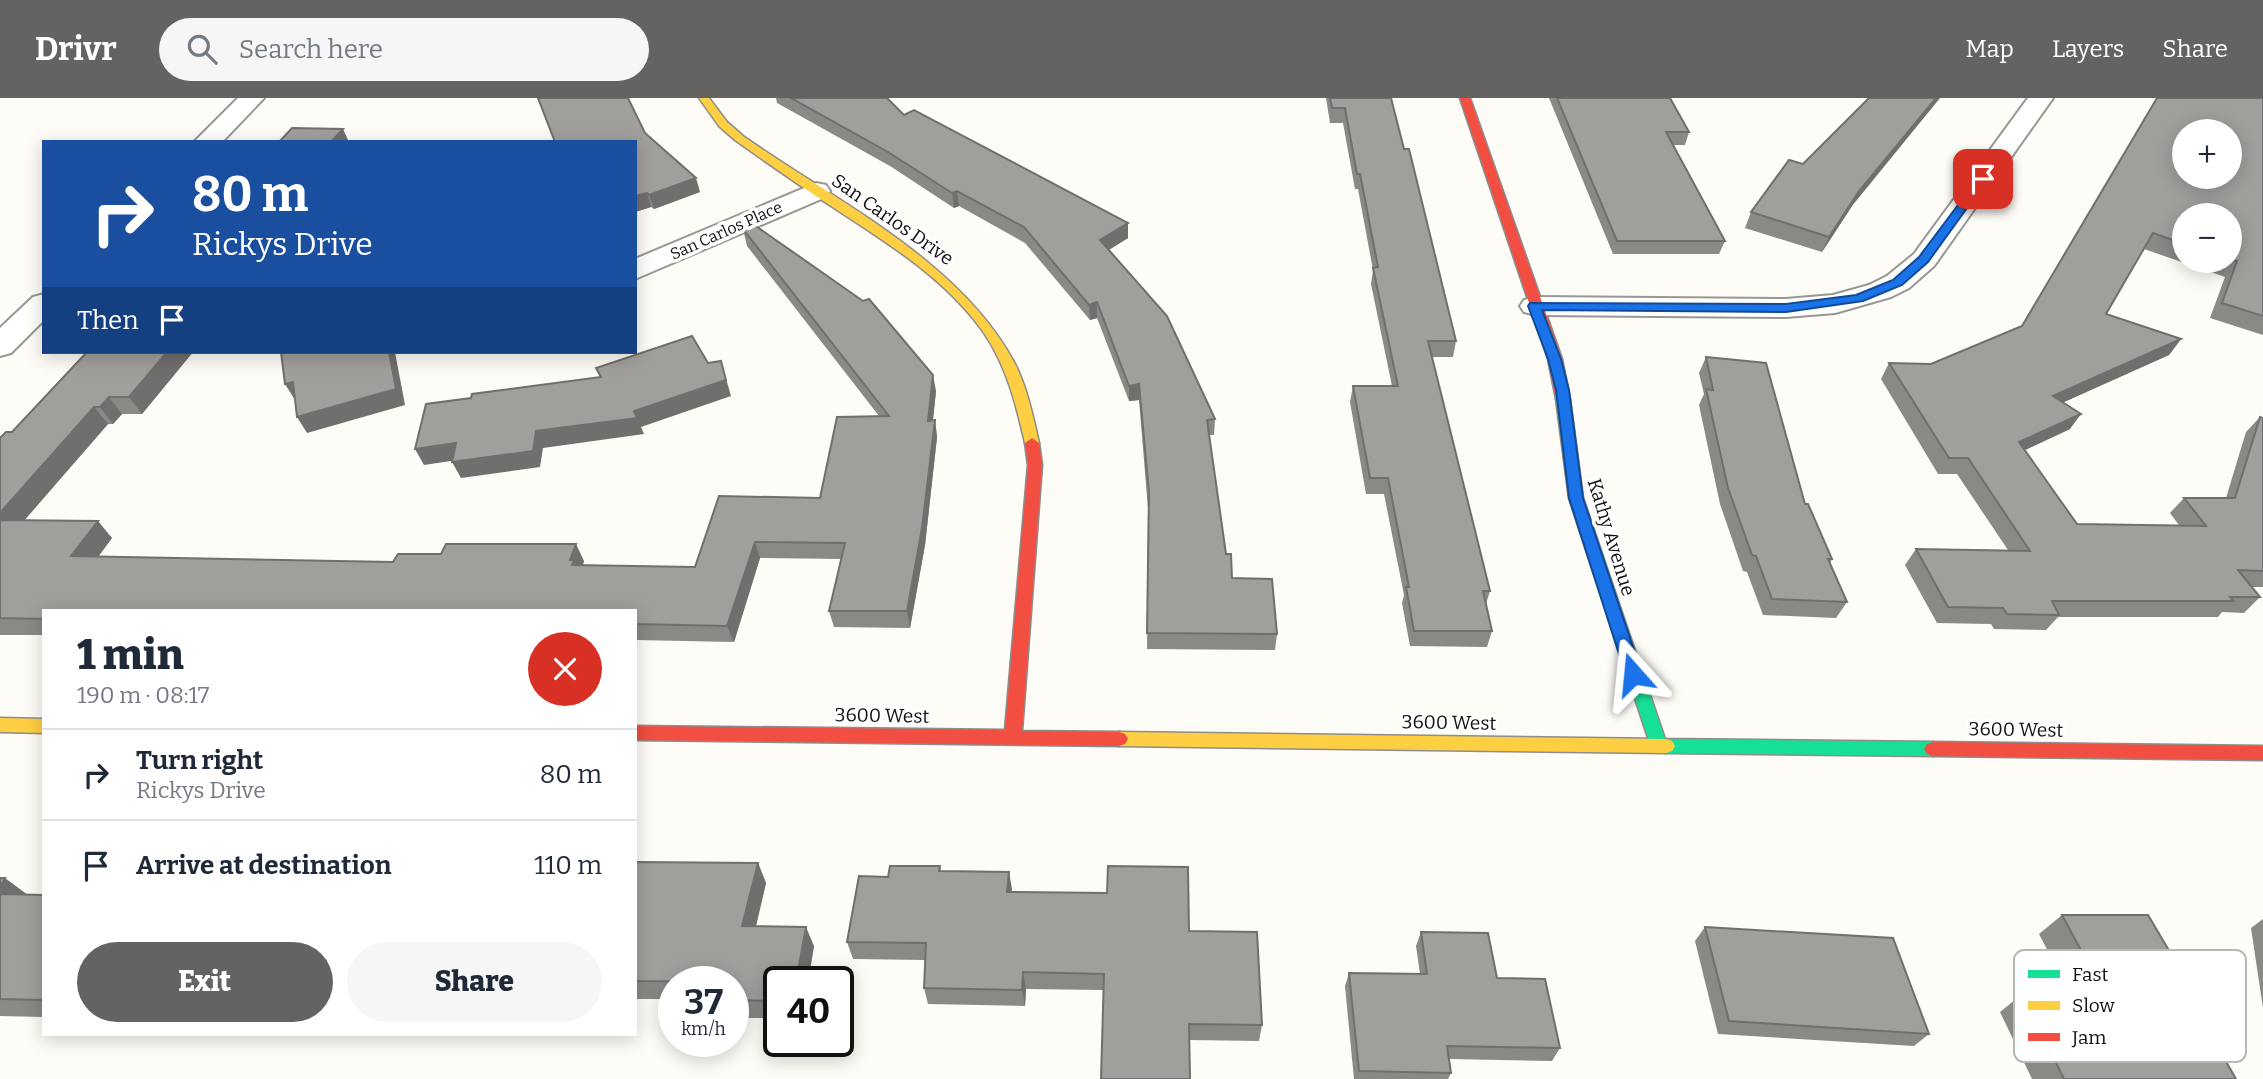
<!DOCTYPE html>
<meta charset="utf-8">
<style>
body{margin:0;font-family:Bitter,serif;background:#f6f6f7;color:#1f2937;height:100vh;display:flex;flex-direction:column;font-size:26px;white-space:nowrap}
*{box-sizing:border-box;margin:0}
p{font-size:23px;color:#747a83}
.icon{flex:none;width:38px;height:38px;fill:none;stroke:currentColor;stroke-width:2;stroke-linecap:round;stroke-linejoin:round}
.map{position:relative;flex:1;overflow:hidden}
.sheet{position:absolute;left:42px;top:511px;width:595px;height:427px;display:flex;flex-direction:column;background:#fff;border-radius:0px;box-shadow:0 4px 18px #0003}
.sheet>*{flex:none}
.top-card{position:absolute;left:42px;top:42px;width:595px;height:214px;border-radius:0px;box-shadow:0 4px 18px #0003;background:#1a4fa0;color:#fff;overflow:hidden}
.tools{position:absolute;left:2172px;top:21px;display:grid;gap:14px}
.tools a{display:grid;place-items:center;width:70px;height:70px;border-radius:50%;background:#fff;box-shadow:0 4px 18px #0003;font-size:35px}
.speed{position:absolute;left:658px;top:868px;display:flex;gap:14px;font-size:35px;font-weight:700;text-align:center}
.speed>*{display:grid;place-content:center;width:91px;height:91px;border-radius:50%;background:#fff;box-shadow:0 4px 18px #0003;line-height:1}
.speed small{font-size:18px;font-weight:400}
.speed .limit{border:4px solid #111;border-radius:10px;background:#fff;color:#111}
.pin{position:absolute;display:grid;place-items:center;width:60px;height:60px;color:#fff;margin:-30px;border-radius:14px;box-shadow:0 4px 10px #0006}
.me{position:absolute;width:77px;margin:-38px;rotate:342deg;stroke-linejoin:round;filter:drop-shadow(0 0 5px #0008)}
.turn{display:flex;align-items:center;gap:24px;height:147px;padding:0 35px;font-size:32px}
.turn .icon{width:91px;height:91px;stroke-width:2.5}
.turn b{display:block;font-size:49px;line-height:60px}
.then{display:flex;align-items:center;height:66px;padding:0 35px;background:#0003;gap:14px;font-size:26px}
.round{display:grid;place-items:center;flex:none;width:74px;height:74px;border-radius:37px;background:#f6f6f7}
.headline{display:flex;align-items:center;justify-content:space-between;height:119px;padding:0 35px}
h1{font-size:42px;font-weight:800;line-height:52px}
.cta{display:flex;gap:14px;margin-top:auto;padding:14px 35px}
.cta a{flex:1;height:80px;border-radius:42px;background:#646362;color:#fff;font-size:28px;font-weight:800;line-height:80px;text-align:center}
.cta a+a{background:#f6f6f7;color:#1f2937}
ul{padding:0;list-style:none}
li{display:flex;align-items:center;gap:21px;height:91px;padding:0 35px;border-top:2px solid #e0e1e3}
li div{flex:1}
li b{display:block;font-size:26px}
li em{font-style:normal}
header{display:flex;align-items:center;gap:42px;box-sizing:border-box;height:98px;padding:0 35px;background:#646362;color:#fff}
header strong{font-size:33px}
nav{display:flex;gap:38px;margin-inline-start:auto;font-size:24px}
.search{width:490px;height:63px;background:#f6f6f7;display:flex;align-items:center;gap:18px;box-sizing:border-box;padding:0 24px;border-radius:38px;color:#747a83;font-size:26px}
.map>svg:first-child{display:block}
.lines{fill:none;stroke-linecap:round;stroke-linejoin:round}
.street-casing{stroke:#979795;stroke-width:4}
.fast-casing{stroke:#8e8d8b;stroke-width:3}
.slow-casing{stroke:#8e8d8b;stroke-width:3}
.jam-casing{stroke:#8e8d8b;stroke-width:3}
.street{fill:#fffffe;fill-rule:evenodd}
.fast{fill:#16e098;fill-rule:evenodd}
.slow{fill:#ffcf43;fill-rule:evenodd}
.jam{fill:#f24e42;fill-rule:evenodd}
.wall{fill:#8a8986;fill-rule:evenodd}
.shaded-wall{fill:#716f6d}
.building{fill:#a19f9c;stroke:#716f6d;stroke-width:2;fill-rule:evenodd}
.route{fill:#1a73e8;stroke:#114b97;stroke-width:2}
.labels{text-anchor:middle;stroke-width:7;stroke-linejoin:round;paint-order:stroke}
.far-street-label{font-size:16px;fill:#111;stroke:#fff}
.street-label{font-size:19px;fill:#111;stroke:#fff}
.key{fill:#fff;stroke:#b8b8b8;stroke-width:2}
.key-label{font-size:19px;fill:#111}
</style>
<header>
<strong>Drivr</strong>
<div class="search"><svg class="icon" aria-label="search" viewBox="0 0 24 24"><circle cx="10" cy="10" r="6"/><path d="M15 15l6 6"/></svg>Search here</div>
<nav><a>Map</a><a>Layers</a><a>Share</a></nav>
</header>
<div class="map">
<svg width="2263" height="981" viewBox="0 0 2263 981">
<rect width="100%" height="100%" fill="#fdfcf7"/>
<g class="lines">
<g class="street-casing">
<g id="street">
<path d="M238,0H264L222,44H194Z"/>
<path d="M2028,0H2053L1934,168L1909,190L1891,199L1835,215L1786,219L1535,217L1524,214L1520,208L1524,202L1535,199L1786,201L1833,197L1869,187L1887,178L1914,156Z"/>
<path d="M816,85L826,87L830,93L826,99L635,181V161Z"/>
<path d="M44,196V222L11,255L0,258V230L33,199Z"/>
</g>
</g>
<g class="fast-casing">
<path id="fast" d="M1563,297L1570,301L1583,400L1665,641L1933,644L1939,646L1942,651L1939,656L1933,658L1666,655L1652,652L1569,400L1556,301Z"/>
</g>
<g class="slow-casing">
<g id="slow">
<path d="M699,0H709L727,24L743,38C835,103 959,162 1014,264C1027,289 1033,318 1039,345L1037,348H1027L1025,345C1016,306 1007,269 984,235C945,179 884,143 828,106C797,86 766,64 735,42L719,28Z"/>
<path d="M0,620L44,621V635L0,634Z"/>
<path d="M1119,634L1666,641L1672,643L1675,648L1672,653L1666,655L1119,648L1113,646L1110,641L1113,636Z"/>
</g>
</g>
<g class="jam-casing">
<g id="jam">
<path d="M1460,0H1470L1562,261L1570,301L1568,304L1563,305L1556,301L1548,261Z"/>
<path d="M1032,340L1039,345L1042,367L1022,633L1119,634L1125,636L1128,641L1125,646L1119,648L635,642V628L1005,632L1028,367L1025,345Z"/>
<path d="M1933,644L2263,648V662L1933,658L1927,656L1924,651L1927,646Z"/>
</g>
</g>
<use href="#street" class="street"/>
<use href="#fast" class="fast"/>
<use href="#slow" class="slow"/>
<use href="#jam" class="jam"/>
</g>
<g class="wall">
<path d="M776,0H887L904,17L1128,125V140L1109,152L1215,321L1214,337H1209L1226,456L1232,480L1277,536L1275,552L1147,551L1148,411L1139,302L1129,303L1097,220L1090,222L1025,145L959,108L954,110L890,68L777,5Z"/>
<path d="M1326,0H1391L1456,243L1453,259H1432L1490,493L1486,506L1492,533L1487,549L1410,548L1402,505L1404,497L1384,396H1366L1350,304L1353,288H1392L1371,186L1373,172L1358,91H1355L1343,25H1330Z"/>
<path d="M1549,0H1670L1689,34L1685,47H1673L1725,143L1719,156H1613Z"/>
<path d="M2157,0H2263V237L2210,220L2225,179L2144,151L2106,216L2181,241L2169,257L2063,304L2070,331L2025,352L2077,426L2179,427L2170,415L2184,400H2226L2246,334L2260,319L2263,320V489H2251L2260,499L2244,515L2222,514L2218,519H2058L2046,532L1994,531L1991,526L1937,525L1905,467L1916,451L2008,452L1957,376H1938L1881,281L1889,265L1931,266L2021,229ZM2184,117H2230V163H2184Z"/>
<path d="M645,35L700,94L654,111L651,109L635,114V44Z"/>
<path d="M1803,66L1852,108L1822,154L1745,130L1751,114Z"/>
<path d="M743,131L936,293L933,322H935L937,339L925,447L910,530L834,529L829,513L841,461L760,460L734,544L635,542V513H44V537H0V340L12,334L87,254H193L142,316H122L113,326H108L24,422L112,440L98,459L393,464L584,463L583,467L695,469L820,400L879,318L747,148Z"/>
<path d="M1706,259L1805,406L1832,461L1830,465L1847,504L1836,520L1763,517L1747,474L1743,473L1720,406L1699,307L1704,296L1699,275Z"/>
<path d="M635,764L758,765L766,785L756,829L814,848L808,884H779V920H733V884H674V901H635Z"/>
<path d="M940,768L941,773L1012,791L1011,794L1189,833L1262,927L1259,943L1189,942L1104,892L1026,891L1025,908L928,906L924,890L925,862L853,861L847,844L888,779Z"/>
<path d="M0,780L27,797H44V919L0,918Z"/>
<path d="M2062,817L2197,900L2192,903L2236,981H2032L2000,914L2022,896H2043L2059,884H2064L2039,836Z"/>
<path d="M2263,821V910L2251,830Z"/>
<path d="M1705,829L1929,936L1914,948L1718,936L1695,843Z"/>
<path d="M1421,834L1497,880L1560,950L1552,963L1449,961L1451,975L1448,981H1354L1345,888L1349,875L1420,876L1416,848Z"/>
</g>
<g class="shaded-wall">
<path d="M1936,0H1940L1852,108L1822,154L1829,139L1859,93Z"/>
<path d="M343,31L349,44H331Z"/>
<path d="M696,80L700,94L654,111L649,97Z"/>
<path d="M957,93L959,108L954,110L952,95Z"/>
<path d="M647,95L651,109L635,114V98Z"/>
<path d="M1128,125V140L1100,157V142Z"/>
<path d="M1097,204V220L1090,222L1089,207Z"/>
<path d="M2181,241L2169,257L2042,314L2053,298Z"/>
<path d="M167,254H193L142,316L129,299Z"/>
<path d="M389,254H395L405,307L307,335L297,319Z"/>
<path d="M721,263L731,298L641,329L644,336L543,350L540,369L461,380L452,364Z"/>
<path d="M933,277L936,293L931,340L928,323Z"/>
<path d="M293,284L295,302L285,286Z"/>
<path d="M1139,286V302L1129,303V288Z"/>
<path d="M109,299L122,316L113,326L100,309Z"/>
<path d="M94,309L108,326L10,439L0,428V415Z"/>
<path d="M2081,316L2070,331L2008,360L2019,344Z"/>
<path d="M935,322L937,339L925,447L910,530L907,513Z"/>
<path d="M456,345L464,361L424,367L415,351Z"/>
<path d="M98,423L112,440L86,475L71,458Z"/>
<path d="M755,444L760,460L734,544L727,528Z"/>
<path d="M576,446L584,463L580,474L582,479L570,462Z"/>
<path d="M758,765L766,785L751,847L742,828Z"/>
<path d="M1009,774L1012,791L1010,811L1007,794Z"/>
<path d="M5,780L32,800L0,799V788Z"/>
<path d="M806,829L814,848L808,884H796Z"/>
<path d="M1023,874L1026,891L1025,908L1022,892Z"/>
</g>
<g class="building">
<path d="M538,0H628L645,35L696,80L649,97L647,95L635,98V44H555Z"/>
<path d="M791,0H887L904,17L914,12L1128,125L1100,142L1167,218L1215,321L1207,322L1226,456H1231L1232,480L1272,481L1277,536L1147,535L1149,395L1139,286L1129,288L1097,204L1089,207L1024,129L957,93L952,95L888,54Z"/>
<path d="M1330,0H1391L1404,51H1409L1456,243H1428L1490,493H1483L1492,533H1414L1406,489H1409L1388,380H1370L1353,288H1398L1373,170L1378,169L1360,76H1357L1345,10H1332Z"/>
<path d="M1557,0H1670L1689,34H1666L1725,143H1617Z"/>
<path d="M1869,0H1936L1859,93L1829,139L1751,114L1789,62L1803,66Z"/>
<path d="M2157,0H2263V218L2222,205L2237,163L2230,161V117H2184V146L2153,135L2106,216L2181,241L2053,298L2081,316L2019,344L2077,426L2206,428L2184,400H2235L2260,319L2263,320V473L2238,472L2260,499H2230L2233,503H2052L2059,517L2007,516L2003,510L1948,509L1916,451L2030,453L1968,360H1949L1889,265L1931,266L2022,228ZM2184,33H2230V79H2184Z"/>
<path d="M292,30L343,31L331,44H279Z"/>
<path d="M750,124L863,203L869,201L933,277L928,323L935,322L922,430L907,513H829L845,445L755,444L727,528L635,526V513H44V521L0,520V422L98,423L71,458L393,464L398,456H441L446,446H576L570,462H574L572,467L695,469L719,398L820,400L837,319L889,318L743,131Z"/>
<path d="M692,238L708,265L721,263L726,282L634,313L637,320L536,333L533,353L452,364L456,345L415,351L426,306L471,300L472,296L601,279L596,270Z"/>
<path d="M87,254H167L129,299H109L100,309H94L0,415V340L6,334H12Z"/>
<path d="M281,254H389L396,291L297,319L293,284L285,286Z"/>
<path d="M1706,259L1766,265L1805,406H1808L1832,461H1828L1847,504L1772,501L1756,458L1752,457L1728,390L1706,291L1713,292Z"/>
<path d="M635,764L758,765L742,828L806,829L796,884H779V903L733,902V884L635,883Z"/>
<path d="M890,768H940L939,773L1009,774L1007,794L1107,795L1108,768L1188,769L1189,833L1257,834L1262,927L1189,926L1190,981H1101L1104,876L1023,874L1022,892L924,890L926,845L847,844L859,778L888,779Z"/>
<path d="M0,780H5L0,788Z"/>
<path d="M0,796L44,797V902L0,901Z"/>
<path d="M2062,817H2148L2197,900L2188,897L2236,981H2064L2022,896H2065L2059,884H2098Z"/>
<path d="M1705,829L1893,840L1929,936L1729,923Z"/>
<path d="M1421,834L1488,835L1497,880L1545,881L1560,950L1447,948L1451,975L1359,973L1349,875L1427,876Z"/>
</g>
<path class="route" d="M1979,79L1988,81L1928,164L1902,187L1863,203L1786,214L1542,212L1561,261L1569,292L1583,400L1642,576L1639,581H1627L1569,400L1556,292L1548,261L1528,208L1530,205L1786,206L1856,197L1893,182L1919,159Z"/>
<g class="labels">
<g class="far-street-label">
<text transform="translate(726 132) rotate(-24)" y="6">San Carlos Place</text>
</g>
<g class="street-label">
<text transform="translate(893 121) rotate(35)" y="7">San Carlos Drive</text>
<text transform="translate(1612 439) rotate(73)" y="7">Kathy Avenue</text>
<text transform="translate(882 617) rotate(1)" y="7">3600 West</text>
<text transform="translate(1449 624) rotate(1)" y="7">3600 West</text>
<text transform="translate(2016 631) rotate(1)" y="7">3600 West</text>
</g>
</g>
<rect x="2014" y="852" width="232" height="112" rx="10" class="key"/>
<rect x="2028" y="872" width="32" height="8" fill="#16e098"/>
<rect x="2028" y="903" width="32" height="9" fill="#ffcf43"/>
<rect x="2028" y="935" width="32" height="8" fill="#f24e42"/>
<g class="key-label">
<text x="2072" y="883">Fast</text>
<text x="2072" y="914">Slow</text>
<text x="2072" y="946">Jam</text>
</g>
</svg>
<div class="tools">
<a>+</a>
<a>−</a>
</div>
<div class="speed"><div>37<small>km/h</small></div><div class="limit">40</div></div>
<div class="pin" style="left:1983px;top:81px;background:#d93025"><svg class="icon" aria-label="arrive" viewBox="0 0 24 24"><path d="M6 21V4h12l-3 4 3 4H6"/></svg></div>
<svg class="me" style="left:1633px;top:576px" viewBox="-20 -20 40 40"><path d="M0-17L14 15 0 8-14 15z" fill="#1a73e8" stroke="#fff" stroke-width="4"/></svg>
<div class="top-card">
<div class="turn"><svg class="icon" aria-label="right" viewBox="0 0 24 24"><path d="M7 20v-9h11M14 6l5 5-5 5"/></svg><div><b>80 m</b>Rickys Drive</div></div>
<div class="then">Then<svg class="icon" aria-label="arrive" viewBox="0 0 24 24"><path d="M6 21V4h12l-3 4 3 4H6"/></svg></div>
</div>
<section class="sheet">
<div class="headline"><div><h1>1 min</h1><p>190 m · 08:17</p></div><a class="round" style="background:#d93025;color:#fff"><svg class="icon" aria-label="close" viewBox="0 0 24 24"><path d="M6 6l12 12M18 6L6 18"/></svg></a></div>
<ul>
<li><svg class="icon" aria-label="right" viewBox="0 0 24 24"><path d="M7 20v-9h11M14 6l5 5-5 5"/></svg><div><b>Turn right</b><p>Rickys Drive</p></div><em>80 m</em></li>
<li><svg class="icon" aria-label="arrive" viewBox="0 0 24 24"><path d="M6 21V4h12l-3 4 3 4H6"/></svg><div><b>Arrive at destination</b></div><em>110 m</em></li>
</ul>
<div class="cta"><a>Exit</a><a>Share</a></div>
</section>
</div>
